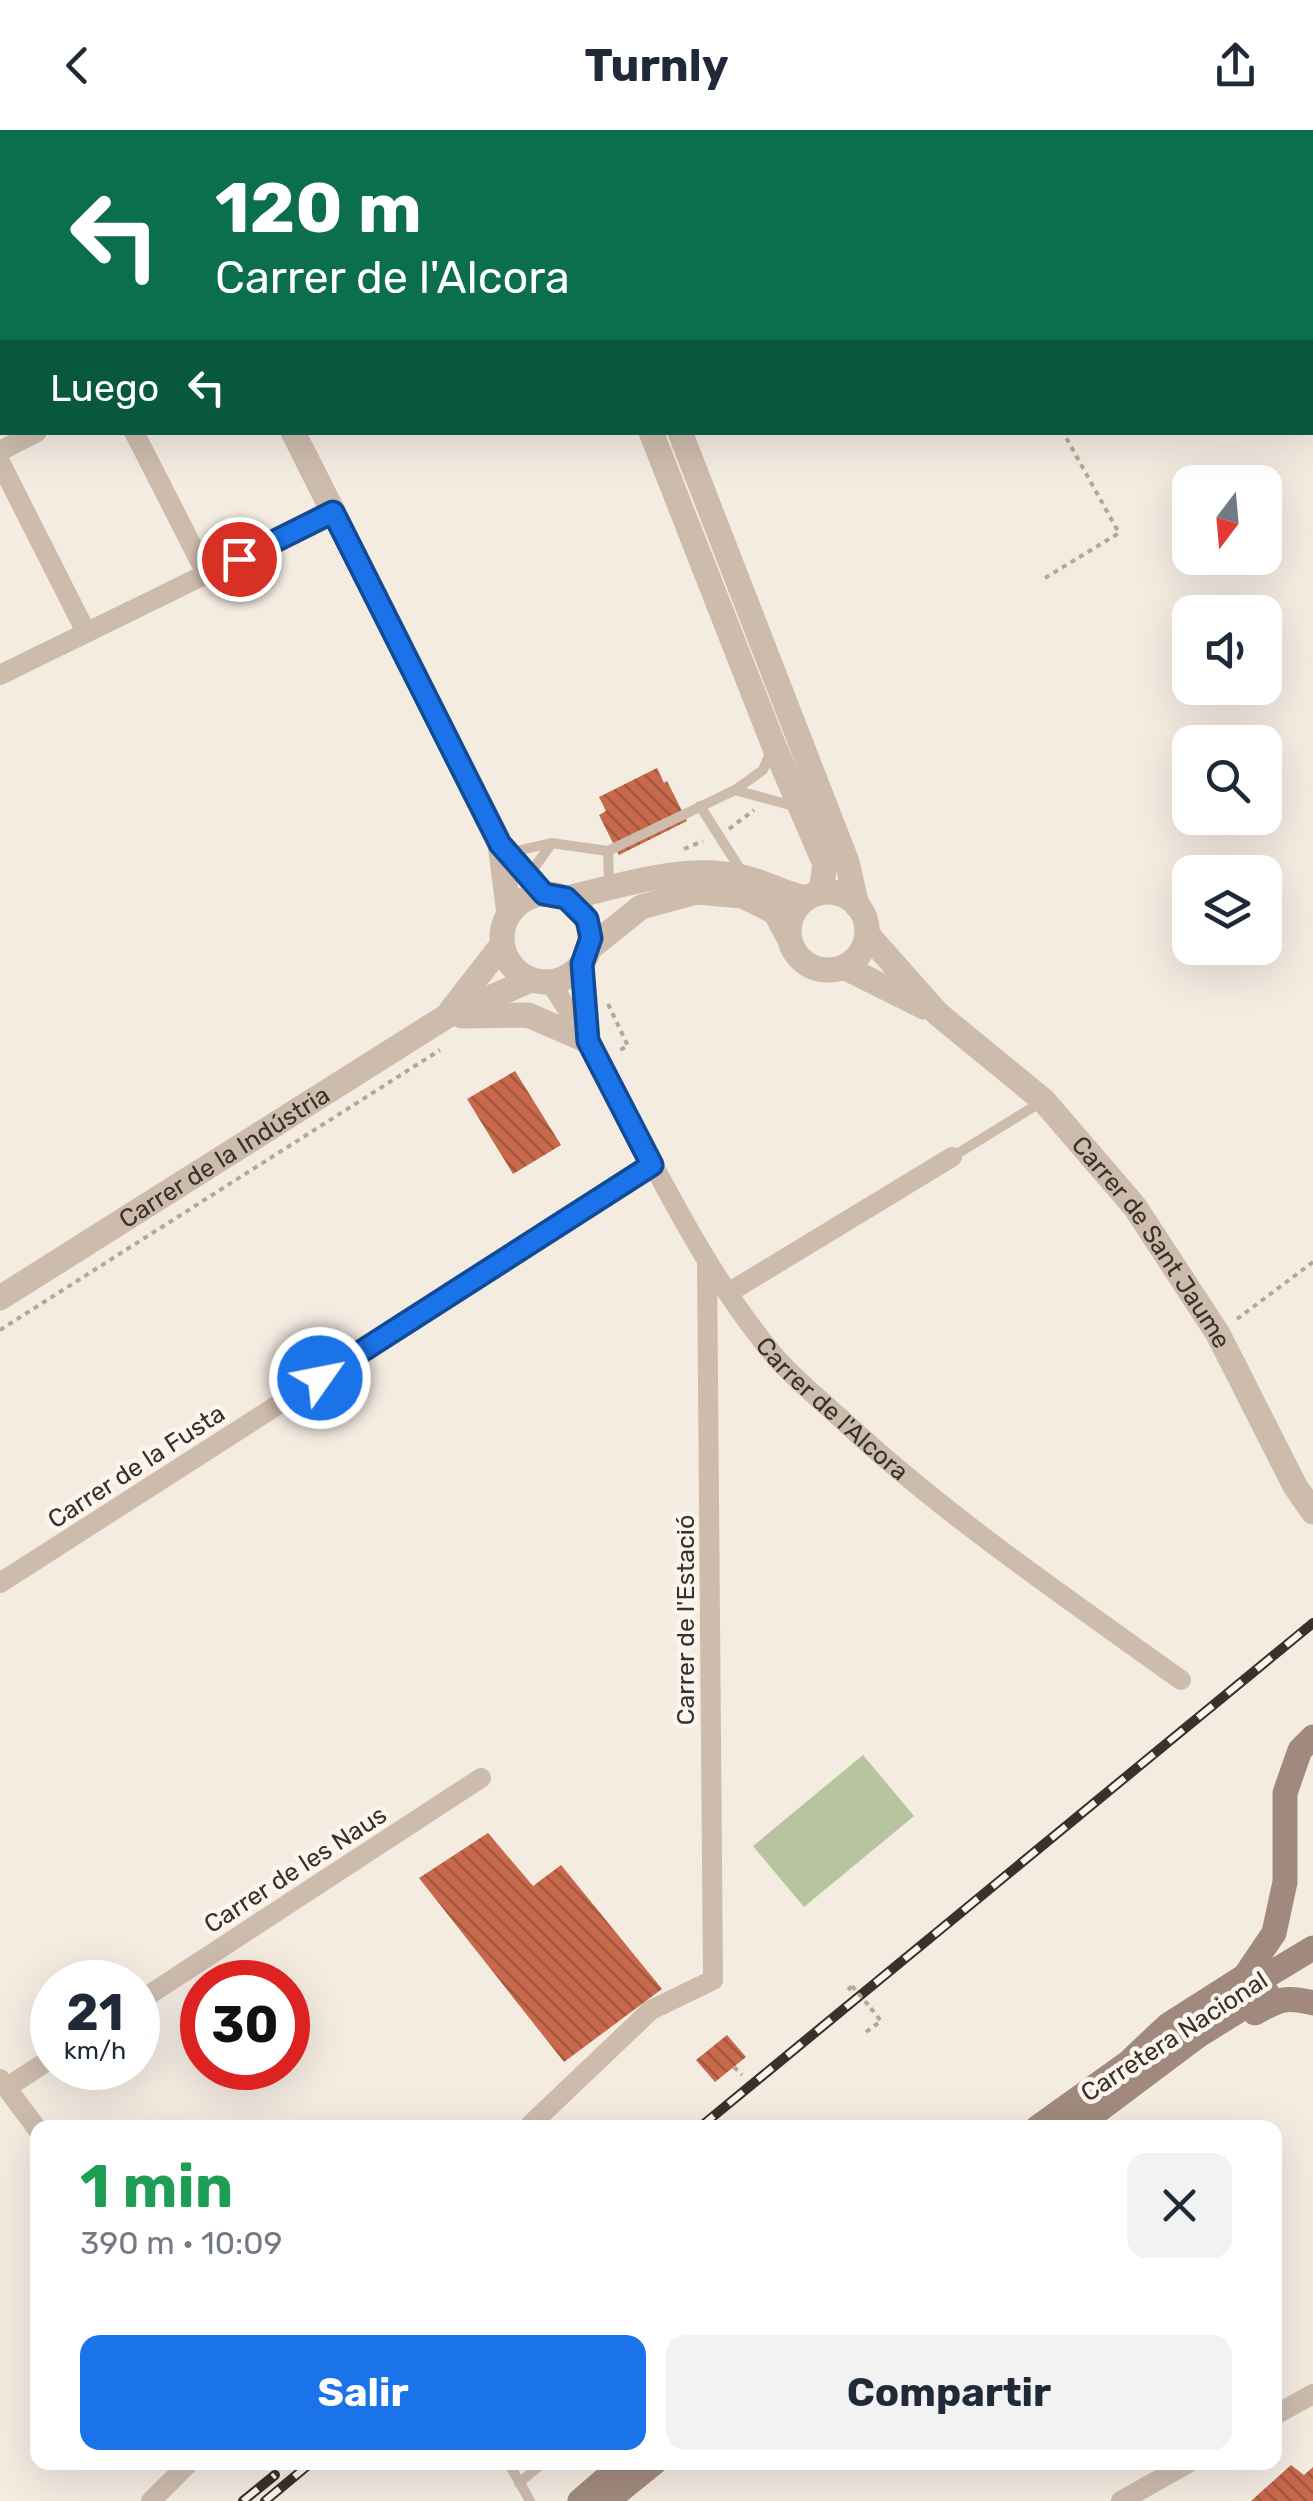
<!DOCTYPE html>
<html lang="es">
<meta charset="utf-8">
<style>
body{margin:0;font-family:Rubik,sans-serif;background:#f2f2f3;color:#1f2937;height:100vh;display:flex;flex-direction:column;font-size:38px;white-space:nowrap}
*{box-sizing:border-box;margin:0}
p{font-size:32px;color:#747a83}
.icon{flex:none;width:55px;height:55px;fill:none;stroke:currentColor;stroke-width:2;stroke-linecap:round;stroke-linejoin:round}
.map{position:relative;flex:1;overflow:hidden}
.drawer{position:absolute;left:30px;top:1990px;width:1252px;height:350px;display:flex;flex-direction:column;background:#fff;border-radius:20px;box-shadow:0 10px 40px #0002}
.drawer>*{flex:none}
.top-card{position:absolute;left:0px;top:0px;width:1315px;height:305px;box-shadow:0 10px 40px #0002;background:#0b6e4f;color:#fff;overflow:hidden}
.needle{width:65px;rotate:196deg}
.fabs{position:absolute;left:1172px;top:335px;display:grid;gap:20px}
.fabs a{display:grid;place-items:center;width:110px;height:110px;border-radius:20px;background:#fff;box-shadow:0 10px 40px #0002;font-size:50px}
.speed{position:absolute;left:30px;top:1830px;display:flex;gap:20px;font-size:50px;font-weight:700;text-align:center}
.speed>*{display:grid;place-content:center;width:130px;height:130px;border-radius:50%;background:#fff;box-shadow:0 10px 40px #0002;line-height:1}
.speed small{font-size:25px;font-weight:400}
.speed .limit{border:15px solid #d22;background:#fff;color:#111}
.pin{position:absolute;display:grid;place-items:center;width:85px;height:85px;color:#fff;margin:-42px;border:5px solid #fff;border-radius:50%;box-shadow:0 2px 10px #0007}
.me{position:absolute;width:110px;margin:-55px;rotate:57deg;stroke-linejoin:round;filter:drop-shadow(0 0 8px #0008)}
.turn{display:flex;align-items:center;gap:35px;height:210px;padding:0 50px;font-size:45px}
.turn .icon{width:130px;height:130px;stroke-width:2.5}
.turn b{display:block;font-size:70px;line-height:85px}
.then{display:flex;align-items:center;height:95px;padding:0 50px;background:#0003;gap:20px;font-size:38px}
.round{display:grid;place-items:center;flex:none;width:105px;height:105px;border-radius:20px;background:#f2f2f3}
.overview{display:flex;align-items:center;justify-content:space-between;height:170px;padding:0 50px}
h1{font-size:60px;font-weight:700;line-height:75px;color:#1e9e55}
.cta{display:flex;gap:20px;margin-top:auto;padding:20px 50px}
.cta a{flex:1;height:115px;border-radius:20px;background:#1a73e8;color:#fff;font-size:40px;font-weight:700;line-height:115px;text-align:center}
.cta a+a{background:#f2f2f3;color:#1f2937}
header{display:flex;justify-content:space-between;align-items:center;height:130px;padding:0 50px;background:#fff;font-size:45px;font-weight:700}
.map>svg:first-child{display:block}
.pitch{fill:#b8c4a0}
.building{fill:url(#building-back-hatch)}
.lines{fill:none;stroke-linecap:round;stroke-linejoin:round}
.path{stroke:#b9a596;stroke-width:4;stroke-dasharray:5 5;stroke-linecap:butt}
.service{stroke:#cdbbac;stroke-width:10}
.minor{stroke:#cdbbac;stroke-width:20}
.tertiary{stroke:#cdbbac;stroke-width:25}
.secondary{stroke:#a18a7d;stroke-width:25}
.rail-casing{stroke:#3b302b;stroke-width:10}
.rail{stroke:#fbf5ee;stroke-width:6;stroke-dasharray:19;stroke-linecap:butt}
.path-bridge{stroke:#b9a596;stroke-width:4;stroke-dasharray:5 5;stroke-linecap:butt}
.route-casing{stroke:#114b97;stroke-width:25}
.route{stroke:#1a73e8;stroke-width:18}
.labels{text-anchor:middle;stroke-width:9;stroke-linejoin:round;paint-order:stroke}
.street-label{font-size:25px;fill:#3b302b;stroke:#fbf5ee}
</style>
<header><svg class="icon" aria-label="back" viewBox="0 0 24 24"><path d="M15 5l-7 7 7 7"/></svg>Turnly<svg class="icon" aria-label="share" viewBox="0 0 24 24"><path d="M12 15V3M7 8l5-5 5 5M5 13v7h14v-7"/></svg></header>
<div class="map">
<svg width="1313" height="2371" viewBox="0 0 1313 2371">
<defs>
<pattern id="building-back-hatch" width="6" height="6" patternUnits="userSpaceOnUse" patternTransform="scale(2.5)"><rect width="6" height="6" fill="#c8694b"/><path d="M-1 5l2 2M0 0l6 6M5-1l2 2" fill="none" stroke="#a4573f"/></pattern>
</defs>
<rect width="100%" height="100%" fill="#f4ebe1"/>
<path class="pitch" d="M863,1625L914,1686L804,1777L753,1716Z"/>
<g class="building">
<path d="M657,638L664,653L667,651L687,691L619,725L599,685L606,681L599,667Z"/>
<path d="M515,941L561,1015L513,1044L467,969Z"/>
<path d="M488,1703L533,1756L561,1735L662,1859L564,1932L419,1748Z"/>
<path d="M727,1905L746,1927L715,1952L696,1930Z"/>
<path d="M1291,2335L1304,2345L1313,2337V2371H1251Z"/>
</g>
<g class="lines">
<g class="path">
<path d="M977,2L980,0"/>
<path d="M1045,448L1119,403L1063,302"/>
<path d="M729,699L754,680"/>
<path d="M684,719L703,711"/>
<path d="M608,874L628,916L616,922"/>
<path d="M1237,1189L1313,1132"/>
<path d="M0,1200L440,920"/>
<path d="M848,1860L852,1856"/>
<path d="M866,1902L881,1891L869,1876"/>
<path d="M734,1937L742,1945"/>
</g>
<g class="service">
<path d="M735,660L797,677"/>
<path d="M700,676L742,742"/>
<path d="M608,721L609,755"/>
<path d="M512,722L551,713L608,721L735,660L763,640L771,621"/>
<path d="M529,745L551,714"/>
<path d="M952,1027L1043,971"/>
<path d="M508,2332L530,2371"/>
<path d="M519,2353L544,2332"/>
</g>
<g class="minor">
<path d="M237,2L242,0"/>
<path d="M0,47L2,51"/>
<path d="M0,107L2,106"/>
<path d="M134,302L207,445"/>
<path d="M0,321L37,302"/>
<path d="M0,332L86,502"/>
<path d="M0,545L333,382"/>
<path d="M583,834L588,909"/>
<path id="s1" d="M550,852C629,972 680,1111 772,1223C791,1246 816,1266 838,1286C944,1385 1064,1466 1181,1550"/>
<path d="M728,1163L952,1027"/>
<path d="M0,1453L652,1035"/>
<path d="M138,1872L481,1648"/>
<path d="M0,1949L38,2000"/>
<path d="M6,1958L52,1928"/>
<path d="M527,1998L651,1880L713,1850L707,1130"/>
<path d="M1275,2285L1313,2264"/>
<path d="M151,2371L190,2332"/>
<path d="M1121,2371L1190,2332"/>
</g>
<g class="tertiary">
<path d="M141,0L142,2"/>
<path d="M532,0L533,2"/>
<path d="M561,0L562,2"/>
<path d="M293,302L500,714L509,784"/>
<path d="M651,302L774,616L825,734L821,762"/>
<path d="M680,302L847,732L857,776"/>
<path d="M500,714L544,764"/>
<circle cx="828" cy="801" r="39"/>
<circle cx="546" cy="808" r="44"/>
<path d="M566,768C622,756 688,732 746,748C767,753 784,764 806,768"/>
<path id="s2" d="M867,804L938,884L1044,971L1135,1077L1218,1204L1295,1356L1313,1382"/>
<path d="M590,818L641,777L697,762L743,766L775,782L789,808"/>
<path d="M844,837L924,877"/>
<path d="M450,882L502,815"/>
<path d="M462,886L528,885L588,911"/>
<path id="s3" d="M0,1168L447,886L531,850"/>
</g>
<g class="secondary">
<path d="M1240,1862L1313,1818"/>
<path d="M1255,1883C1279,1869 1286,1866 1313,1873"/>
<path d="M1133,1928L1168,1895L1245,1846L1274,1803L1285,1752V1663L1300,1620L1313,1607"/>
<path d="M1037,1998L1146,1920"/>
<path d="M1075,1998L1199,1905L1267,1863"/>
<path d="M580,2371L625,2332"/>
<path d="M607,2371L655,2332"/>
</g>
<g class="rail-casing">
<g id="rail">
<path d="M699,1998L1313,1493"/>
<path d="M243,2371L275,2345"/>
<path d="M265,2371L312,2332"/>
</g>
</g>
<use href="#rail" class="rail"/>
<path class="path-bridge" d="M852,1856L869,1876"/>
</g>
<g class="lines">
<g class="route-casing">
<path id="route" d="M239,429L333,382L500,714L544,764L566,768L587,789L591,808L582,834L588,911L652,1035L320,1248"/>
</g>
<use href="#route" class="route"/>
</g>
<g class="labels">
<g class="street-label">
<text dy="9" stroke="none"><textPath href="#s3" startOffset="265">Carrer de la Indústria</textPath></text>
<text dy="9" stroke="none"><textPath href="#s2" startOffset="422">Carrer de Sant Jaume</textPath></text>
<text dy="9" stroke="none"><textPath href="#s1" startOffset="515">Carrer de l'Alcora</textPath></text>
<text transform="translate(136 1336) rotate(-33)" y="9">Carrer de la Fusta</text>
<text transform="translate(685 1490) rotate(-90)" y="9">Carrer de l'Estació</text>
<text transform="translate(295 1739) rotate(-33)" y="9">Carrer de les Naus</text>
<text transform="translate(1174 1906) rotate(-33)" y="9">Carretera Nacional</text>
</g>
</g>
</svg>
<div class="fabs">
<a><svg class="needle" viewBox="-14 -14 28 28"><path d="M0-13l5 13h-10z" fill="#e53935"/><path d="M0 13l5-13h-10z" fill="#747a83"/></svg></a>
<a><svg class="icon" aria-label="sound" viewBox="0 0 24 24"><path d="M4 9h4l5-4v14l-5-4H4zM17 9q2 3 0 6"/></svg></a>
<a><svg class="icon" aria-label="search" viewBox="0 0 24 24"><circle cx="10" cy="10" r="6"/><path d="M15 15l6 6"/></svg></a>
<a><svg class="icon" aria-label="layers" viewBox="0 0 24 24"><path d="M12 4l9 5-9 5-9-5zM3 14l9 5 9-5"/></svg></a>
</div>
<div class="speed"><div>21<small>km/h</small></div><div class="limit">30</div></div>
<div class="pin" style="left:239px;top:429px;background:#d93025"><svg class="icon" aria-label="arrive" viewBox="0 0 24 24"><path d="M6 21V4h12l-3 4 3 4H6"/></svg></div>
<svg class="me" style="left:320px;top:1248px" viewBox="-20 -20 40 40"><circle r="17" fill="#1a73e8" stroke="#fff" stroke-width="3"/><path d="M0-11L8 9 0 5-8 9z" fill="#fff"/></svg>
<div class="top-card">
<div class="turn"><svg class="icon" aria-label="left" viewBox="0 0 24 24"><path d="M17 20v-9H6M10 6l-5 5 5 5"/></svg><div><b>120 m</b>Carrer de l'Alcora</div></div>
<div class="then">Luego<svg class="icon" aria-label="left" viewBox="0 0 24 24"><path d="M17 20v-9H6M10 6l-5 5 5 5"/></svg></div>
</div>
<section class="drawer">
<div class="overview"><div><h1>1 min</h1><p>390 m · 10:09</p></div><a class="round"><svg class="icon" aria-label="close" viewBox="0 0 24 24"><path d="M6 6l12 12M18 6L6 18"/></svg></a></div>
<div class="cta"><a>Salir</a><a>Compartir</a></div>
</section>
</div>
